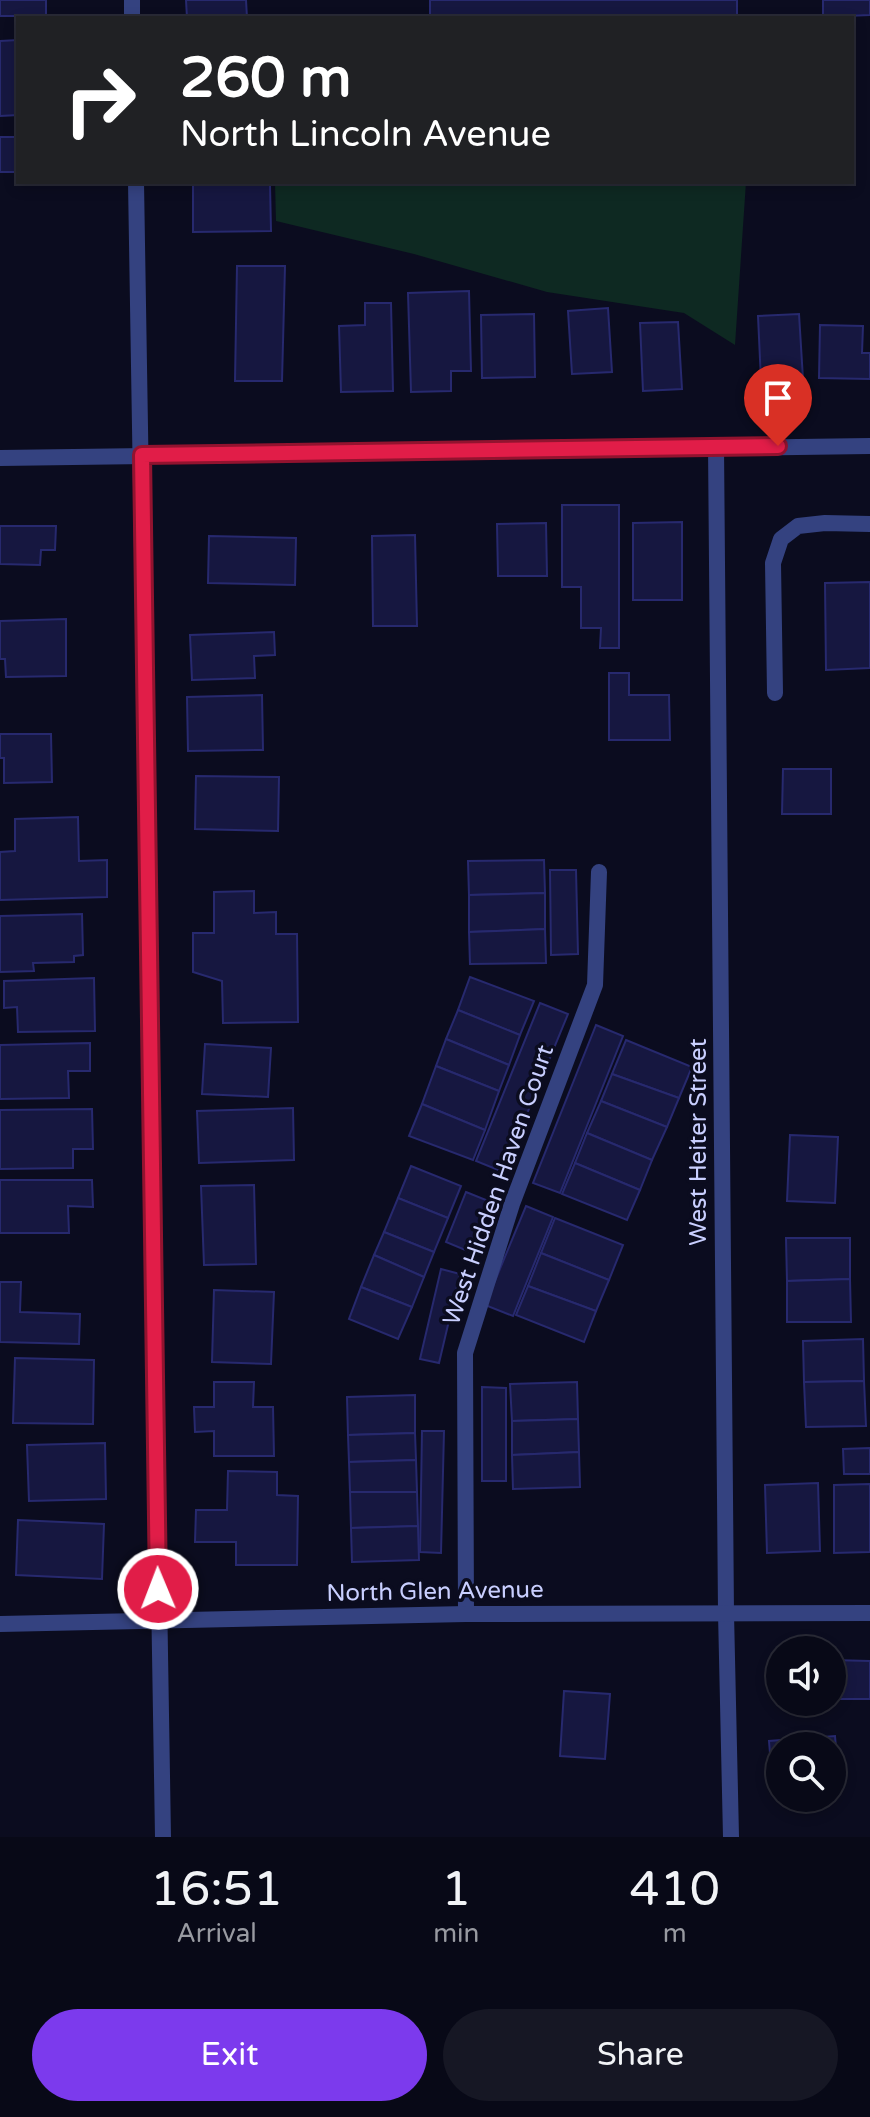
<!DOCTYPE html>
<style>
body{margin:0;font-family:"Varela Round",sans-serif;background:#161724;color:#f1f3f6;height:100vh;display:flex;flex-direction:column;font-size:30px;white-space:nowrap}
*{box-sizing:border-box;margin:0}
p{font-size:26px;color:#989aa1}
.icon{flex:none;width:44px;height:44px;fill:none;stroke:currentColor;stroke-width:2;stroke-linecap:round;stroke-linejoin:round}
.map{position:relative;height:1837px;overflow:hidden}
.details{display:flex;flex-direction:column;background:#080917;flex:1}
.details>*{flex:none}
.top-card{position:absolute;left:16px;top:16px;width:838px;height:168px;border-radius:0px;box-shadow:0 4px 12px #0003,0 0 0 2px #292a36;background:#202124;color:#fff;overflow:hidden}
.controls{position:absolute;left:766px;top:1636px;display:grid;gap:16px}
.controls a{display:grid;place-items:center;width:80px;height:80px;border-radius:50%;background:#080917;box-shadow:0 4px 12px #0003,0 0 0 2px #292a36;font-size:40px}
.pin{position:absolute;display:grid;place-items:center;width:68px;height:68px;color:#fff;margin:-82px -34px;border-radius:50% 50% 50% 0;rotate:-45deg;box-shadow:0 0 8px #0007}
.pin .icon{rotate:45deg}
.me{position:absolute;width:88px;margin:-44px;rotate:359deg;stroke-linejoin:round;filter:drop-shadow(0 0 6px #0008)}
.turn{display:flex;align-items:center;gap:28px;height:168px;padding:0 32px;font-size:36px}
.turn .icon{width:104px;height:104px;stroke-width:2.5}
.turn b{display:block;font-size:56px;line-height:68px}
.eta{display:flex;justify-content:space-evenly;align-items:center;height:136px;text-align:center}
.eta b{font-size:48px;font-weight:600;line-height:56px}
.cta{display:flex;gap:16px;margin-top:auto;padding:16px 32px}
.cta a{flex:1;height:92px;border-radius:48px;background:#7c3aed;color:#fff;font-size:32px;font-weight:600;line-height:92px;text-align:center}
.cta a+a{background:#161724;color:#f1f3f6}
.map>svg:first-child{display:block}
.green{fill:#0e2922}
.building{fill:#161740;stroke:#27296e;stroke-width:2}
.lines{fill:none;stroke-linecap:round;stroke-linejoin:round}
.service{stroke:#344280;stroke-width:16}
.minor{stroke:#344280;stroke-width:16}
.route-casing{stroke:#92132f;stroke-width:20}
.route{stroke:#e11d48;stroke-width:14}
.labels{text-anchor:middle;stroke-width:7;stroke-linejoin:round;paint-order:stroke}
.street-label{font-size:24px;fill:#c9cfff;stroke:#0b0c1f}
</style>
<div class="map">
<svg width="870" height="1837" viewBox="0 0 870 1837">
<rect width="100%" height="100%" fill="#0b0c1f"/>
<path class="green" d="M275,182H746L735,345L684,313L547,292L414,254L276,221Z"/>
<g class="building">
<rect x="0" y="0" width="46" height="16"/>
<path d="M186,0H246L247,18H187Z"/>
<rect x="430" y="0" width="307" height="18"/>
<path d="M823,0H870V15L823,17Z"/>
<path d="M18,40V115L0,116V41Z"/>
<rect x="0" y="137" width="18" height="35"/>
<path d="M193,182H251V185H270L271,231L193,232Z"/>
<path d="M237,266H285L282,381H235Z"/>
<path d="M469,291L471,371H451V391L411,392L408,293Z"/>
<path d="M365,303H391L393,391L341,392L339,326L365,325Z"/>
<path d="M608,308L612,372L572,374L568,311Z"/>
<path d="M534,314L535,377L482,378L481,315Z"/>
<path d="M799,314L803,379L761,381L758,316Z"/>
<path d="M678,322L682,389L643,391L640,323Z"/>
<path d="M820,325L863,326L862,353H870V379L819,378Z"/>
<path d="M562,505H619V648H600L601,628H581V587H562Z"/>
<path d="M682,522V600H633V523Z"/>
<path d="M546,523L547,576H498L497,524Z"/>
<path d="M0,526H56L55,550H41L40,565L0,564Z"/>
<path d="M415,535L417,626H373L372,536Z"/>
<path d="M209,536L296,538L295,585L208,583Z"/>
<path d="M870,582V668L826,670L825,583Z"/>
<path d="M66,619V676L6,677L5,659H0V621Z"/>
<path d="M274,632L275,655L254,656L255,678L192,680L190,635Z"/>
<path d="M609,673H629V695H669L670,740H609Z"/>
<path d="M262,695L263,750L188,751L187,697Z"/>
<path d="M0,734H51L52,782L4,783V758H0Z"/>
<path d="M783,769H831V814H782Z"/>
<path d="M196,776L279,777L278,831L195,829Z"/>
<path d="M78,817L79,861L107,860V897L0,900V852L15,851V819Z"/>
<path d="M544,860L545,893L469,895L468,861Z"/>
<path d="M550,870H576L578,954L551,955Z"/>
<path d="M254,891V913L276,912V934H297L298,1022L223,1023L222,981L193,972V933H214V892Z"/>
<path d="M545,893V929L469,932V895Z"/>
<path d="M82,914L83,955L74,956V962L33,963L34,971L0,972V916Z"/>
<path d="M545,929L546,963L470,964L469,932Z"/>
<path d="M470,977L534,1001L520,1035L458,1010Z"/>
<path d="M94,978L95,1031L18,1032L17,1007L4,1008V981Z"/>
<path d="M540,1003L568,1014L503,1172L476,1161Z"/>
<path d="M458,1010L520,1035L509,1065L446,1039Z"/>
<path d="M596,1025L623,1036L560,1193L533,1183Z"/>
<path d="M446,1039L509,1065L499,1091L436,1066Z"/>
<path d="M626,1040L692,1067L679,1098L612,1074Z"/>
<path d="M90,1043V1071H68L69,1098L0,1099V1045Z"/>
<path d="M205,1044L271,1048L268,1097L202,1094Z"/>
<path d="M436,1066L499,1091L485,1130L422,1104Z"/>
<path d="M612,1074L679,1098L667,1127L601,1101Z"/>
<path d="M601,1101L667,1127L652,1160L587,1133Z"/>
<path d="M422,1104L485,1130L473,1160L409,1136Z"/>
<path d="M293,1108L294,1160L199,1163L197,1111Z"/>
<path d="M92,1109L93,1149H73V1168L0,1169V1110Z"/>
<path d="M587,1133L652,1160L640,1190L575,1163Z"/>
<path d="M790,1135L838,1137L835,1203L787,1201Z"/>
<path d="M575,1163L640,1190L627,1220L562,1194Z"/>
<path d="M411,1166L461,1186L448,1218L398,1198Z"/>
<path d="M0,1180H92L93,1207L68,1206L69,1233H0Z"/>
<path d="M254,1185L256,1264L204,1265L201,1186Z"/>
<path d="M466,1192L491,1202L470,1252L446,1242Z"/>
<path d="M398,1198L448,1218L434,1252L384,1232Z"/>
<path d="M526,1206L553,1217L513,1316L485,1305Z"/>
<path d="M555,1218L623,1245L609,1280L541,1253Z"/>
<path d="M384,1232L434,1252L424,1277L374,1255Z"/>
<path d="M786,1238H850V1279L787,1281Z"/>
<path d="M541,1253L609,1280L596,1311L528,1286Z"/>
<path d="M374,1255L424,1277L412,1307L361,1287Z"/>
<path d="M441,1269L460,1274L439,1363L420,1359Z"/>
<path d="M850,1279L851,1322H787V1281Z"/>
<path d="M0,1282H21L20,1312L80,1314L79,1344L0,1342Z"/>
<path d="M528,1286L596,1311L584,1342L516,1315Z"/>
<path d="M361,1287L412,1307L398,1339L349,1319Z"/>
<path d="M214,1290L274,1292L271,1364L212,1362Z"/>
<path d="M863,1339L864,1381L804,1382L803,1341Z"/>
<path d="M15,1358L94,1360L93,1424L13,1423Z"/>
<path d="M864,1381L866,1426L806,1427L804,1382Z"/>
<path d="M214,1382H254L253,1407H273L274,1456H214V1431L195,1432L194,1407H214Z"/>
<path d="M577,1382L578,1419L512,1421L510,1384Z"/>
<path d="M482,1387L506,1388V1481H482Z"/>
<path d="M415,1395V1433L348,1435L347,1397Z"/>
<path d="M578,1419L579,1452L512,1455V1421Z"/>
<path d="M422,1431H444L441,1553L420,1552Z"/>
<path d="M415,1433L416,1460L349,1462L348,1435Z"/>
<path d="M105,1443L106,1499L29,1501L27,1445Z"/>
<path d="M870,1448V1474H844L843,1449Z"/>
<path d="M579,1452L580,1487L513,1489L512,1455Z"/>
<path d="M416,1460L417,1492H350L349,1462Z"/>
<path d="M228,1471L277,1472V1495L298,1496L297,1565H236V1542H195L196,1510H227Z"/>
<path d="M818,1483L820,1551L767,1553L765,1485Z"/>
<path d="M870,1484V1552L834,1553V1485Z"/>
<path d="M350,1492H417L418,1526L351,1528Z"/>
<path d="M18,1520L104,1524L102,1579L16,1575Z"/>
<path d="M418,1526L419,1560L352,1562L351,1528Z"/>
<path d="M832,1660L870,1661V1699H832Z"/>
<path d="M564,1691L610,1694L605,1759L560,1756Z"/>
<path d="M835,1736L838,1773H832V1746H780V1778H772L769,1741Z"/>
</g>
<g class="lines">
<path class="service" d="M775,693L773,563L781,539L798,526L825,523L870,524"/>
<g class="minor">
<path d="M132,0V18"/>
<path d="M136,182L163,1837"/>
<path d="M716,446L726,1613L731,1837"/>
<path d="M0,458L870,446"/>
<path d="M466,1614L465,1353L512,1204L595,985L599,872"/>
<path d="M0,1624L466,1614L870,1613"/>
</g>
</g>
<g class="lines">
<g class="route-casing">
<path id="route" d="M158,1589L142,455L778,446"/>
</g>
<use href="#route" class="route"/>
</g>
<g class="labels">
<g class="street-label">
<text transform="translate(698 1142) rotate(-90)" y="8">West Heiter Street</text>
<text transform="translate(498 1185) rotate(-71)" y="8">West Hidden Haven Court</text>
<text transform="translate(435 1591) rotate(-1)" y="8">North Glen Avenue</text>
</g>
</g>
</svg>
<div class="controls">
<a><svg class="icon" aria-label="sound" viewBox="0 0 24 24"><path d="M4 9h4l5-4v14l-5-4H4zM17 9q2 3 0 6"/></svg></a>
<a><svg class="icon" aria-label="search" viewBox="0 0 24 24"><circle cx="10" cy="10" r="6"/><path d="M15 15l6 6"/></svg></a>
</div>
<div class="pin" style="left:778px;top:446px;background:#d93025"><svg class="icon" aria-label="arrive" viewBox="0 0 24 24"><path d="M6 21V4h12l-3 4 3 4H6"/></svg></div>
<svg class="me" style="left:158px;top:1589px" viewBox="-20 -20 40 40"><circle r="17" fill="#e11d48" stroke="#fff" stroke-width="3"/><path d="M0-11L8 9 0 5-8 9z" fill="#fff"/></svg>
<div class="top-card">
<div class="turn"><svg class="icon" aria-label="right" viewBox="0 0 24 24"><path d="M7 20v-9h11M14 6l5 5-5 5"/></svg><div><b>260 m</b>North Lincoln Avenue</div></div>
</div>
</div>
<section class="details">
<div class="eta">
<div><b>16:51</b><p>Arrival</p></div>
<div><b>1</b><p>min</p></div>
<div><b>410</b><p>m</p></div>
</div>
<div class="cta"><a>Exit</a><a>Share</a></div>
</section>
